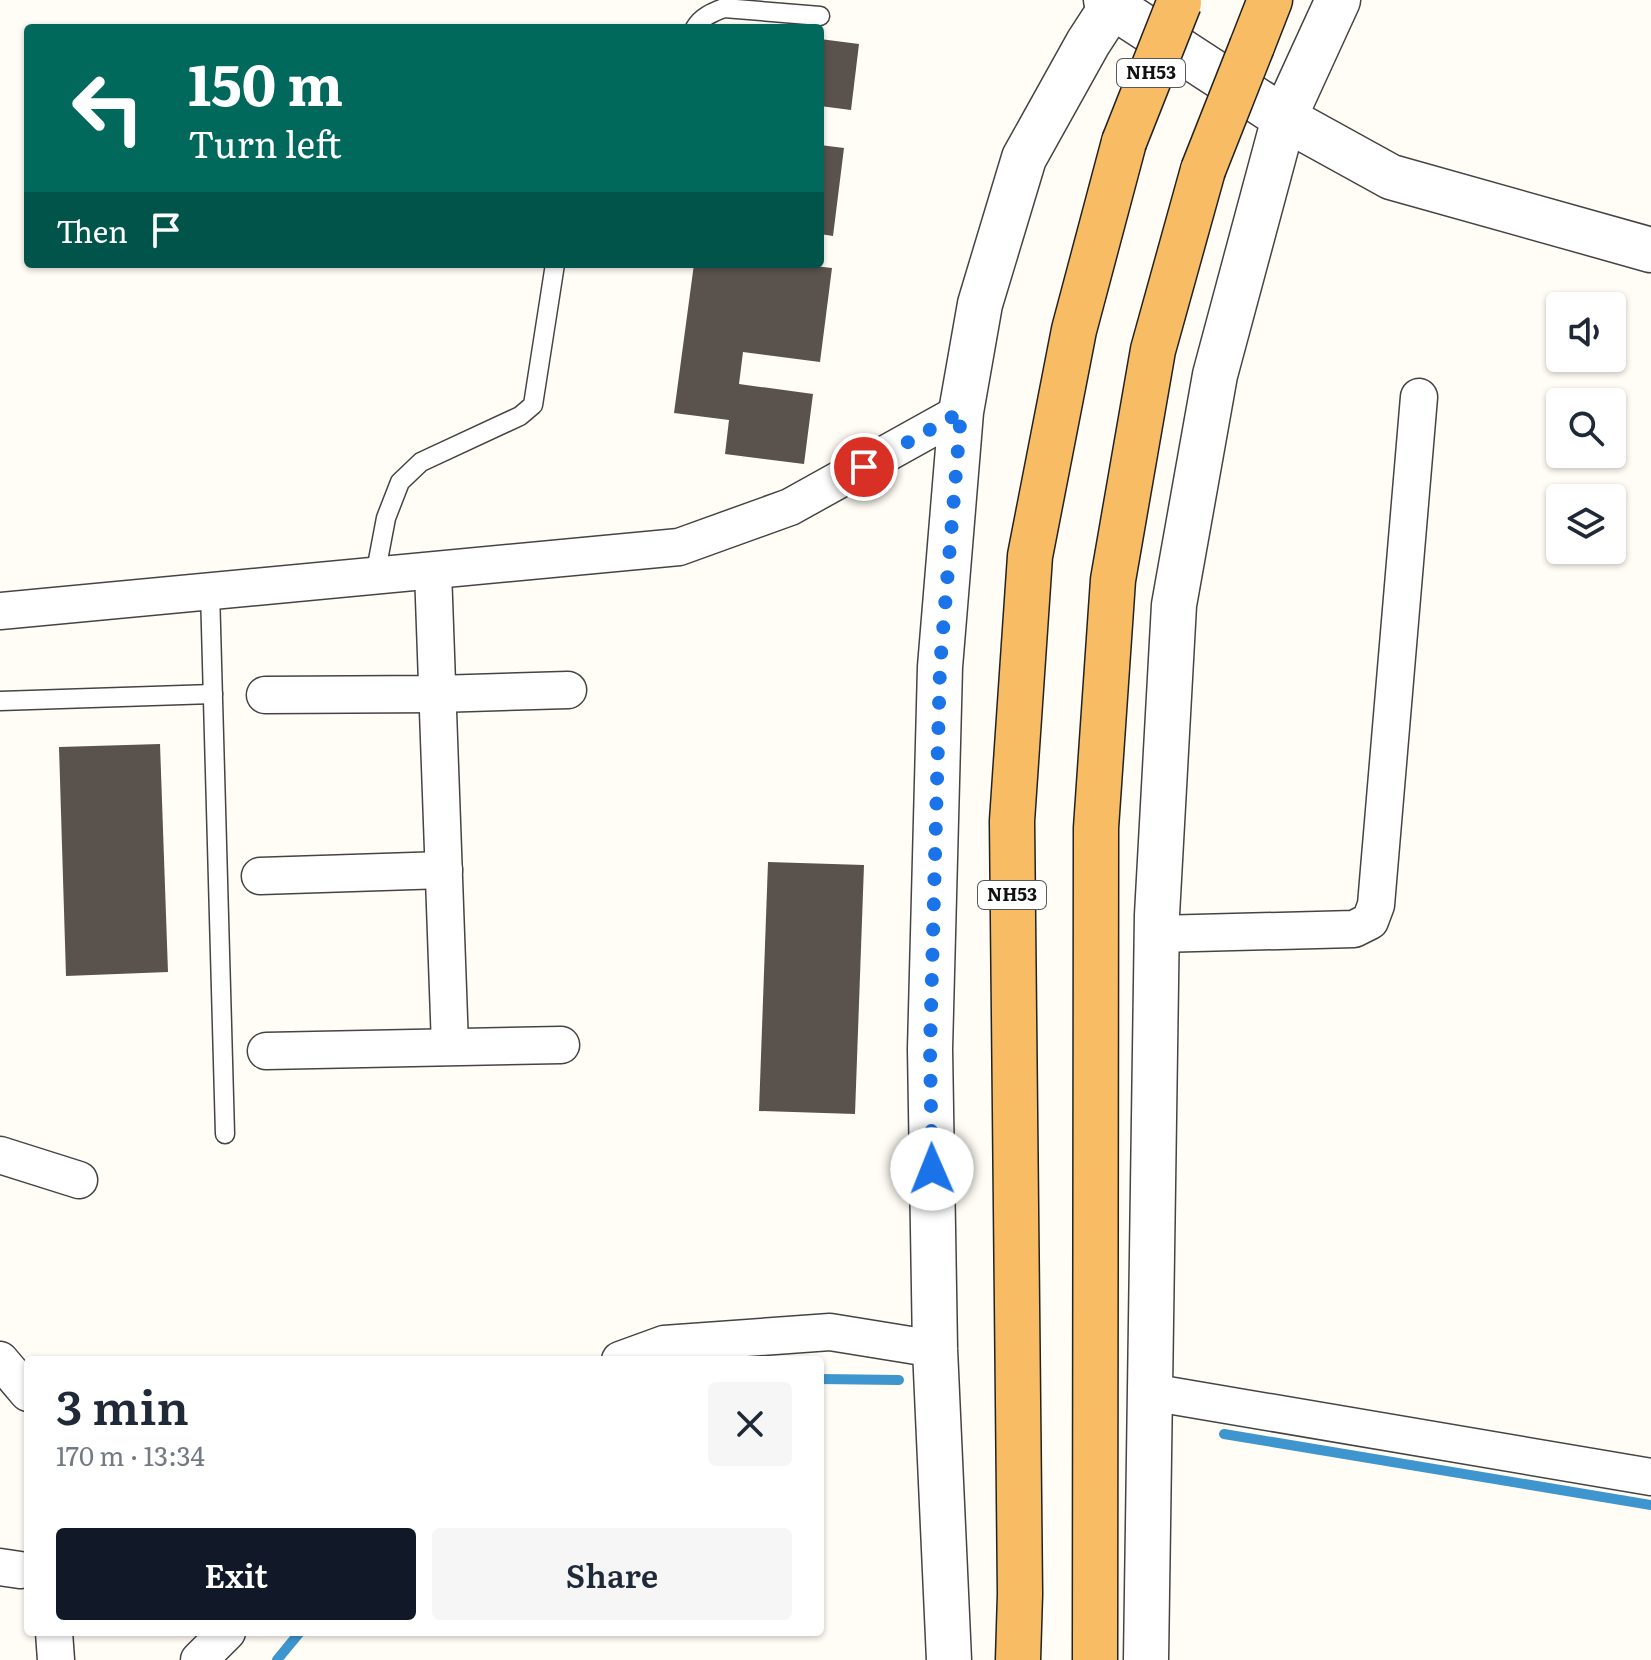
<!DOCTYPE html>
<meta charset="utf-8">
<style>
body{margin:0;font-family:Literata,serif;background:#f6f6f7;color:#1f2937;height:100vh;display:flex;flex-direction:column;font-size:30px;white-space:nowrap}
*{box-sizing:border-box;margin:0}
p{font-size:26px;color:#747a83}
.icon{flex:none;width:44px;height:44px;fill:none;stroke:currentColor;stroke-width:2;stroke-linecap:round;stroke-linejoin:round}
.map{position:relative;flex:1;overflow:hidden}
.drawer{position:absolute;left:24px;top:1356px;width:800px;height:280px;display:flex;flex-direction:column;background:#fff;border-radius:8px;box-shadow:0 2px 6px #0004}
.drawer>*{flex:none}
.guide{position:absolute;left:24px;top:24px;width:800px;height:244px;border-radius:8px;box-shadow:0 2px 6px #0004;background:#00695c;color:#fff;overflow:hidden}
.buttons{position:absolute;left:1546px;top:292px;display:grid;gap:16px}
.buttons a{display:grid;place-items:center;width:80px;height:80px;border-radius:8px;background:#fff;box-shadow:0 2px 6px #0004;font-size:40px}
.pin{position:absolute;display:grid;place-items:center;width:68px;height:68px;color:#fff;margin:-34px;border:4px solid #fff;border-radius:50%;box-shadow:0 2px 8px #0007}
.me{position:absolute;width:88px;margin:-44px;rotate:359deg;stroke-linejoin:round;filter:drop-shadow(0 0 6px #0008)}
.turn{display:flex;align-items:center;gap:28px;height:168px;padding:0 32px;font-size:36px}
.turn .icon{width:104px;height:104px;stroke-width:2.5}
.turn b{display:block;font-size:56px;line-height:68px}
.then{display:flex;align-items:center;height:76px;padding:0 32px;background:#0003;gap:16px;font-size:30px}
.round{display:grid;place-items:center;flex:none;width:84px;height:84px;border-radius:8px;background:#f6f6f7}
.overview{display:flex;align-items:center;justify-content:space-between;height:136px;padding:0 32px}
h1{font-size:48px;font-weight:600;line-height:60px}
.cta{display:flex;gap:16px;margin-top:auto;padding:16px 32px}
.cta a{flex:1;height:92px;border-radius:8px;background:#111827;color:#fff;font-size:32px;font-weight:600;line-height:92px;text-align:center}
.cta a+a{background:#f6f6f7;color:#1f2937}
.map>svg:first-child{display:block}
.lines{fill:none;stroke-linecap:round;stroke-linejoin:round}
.stream{stroke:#3f96cf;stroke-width:10}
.building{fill:#5a524d}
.service-casing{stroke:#444;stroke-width:21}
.minor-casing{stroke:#444;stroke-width:39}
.tertiary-casing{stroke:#444;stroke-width:47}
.trunk-casing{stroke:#222;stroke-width:47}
.service{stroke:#fff;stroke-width:18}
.minor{stroke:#fff;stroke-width:36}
.tertiary{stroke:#fff;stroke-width:44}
.trunk{stroke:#f7bc64;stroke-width:44}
.trunk-bridge-casing{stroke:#222;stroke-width:47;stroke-linecap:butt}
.trunk-bridge{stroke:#f7bc64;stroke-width:44}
.route{stroke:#1a73e8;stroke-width:14;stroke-dasharray:0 25.2}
.labels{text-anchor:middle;stroke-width:8;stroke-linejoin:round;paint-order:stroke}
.shield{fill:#fff;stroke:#585858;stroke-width:2}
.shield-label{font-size:18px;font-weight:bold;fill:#111}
</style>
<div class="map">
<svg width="1651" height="1660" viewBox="0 0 1651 1660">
<rect width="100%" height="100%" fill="#fffdf5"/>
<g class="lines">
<g class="stream">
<path d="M820,1379L899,1380"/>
<path d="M1224,1434L1651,1505"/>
<path d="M277,1660L300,1632"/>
</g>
</g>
<g class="building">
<path d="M820,39L859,44L851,110L820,106Z"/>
<path d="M820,145L844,148L833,236L820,234Z"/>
<path d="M694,264H798L832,268L820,362L743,352L739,384L813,394L804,464L725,454L729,420L674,413Z"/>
<path d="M160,744L168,972L66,976L59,747Z"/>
<path d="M768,862L864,865L855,1114L759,1111Z"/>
</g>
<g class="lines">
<g class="service-casing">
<g id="service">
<path d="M695,28C701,17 713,12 724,8L820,16"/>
<path d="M375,576L386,518L400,482L421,462L520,416L533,405L555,264"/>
<path d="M210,591L225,1134"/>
<path d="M0,701L213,694"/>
</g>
</g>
<g class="minor-casing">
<g id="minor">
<path d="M433,571L450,1046"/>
<path d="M0,611L679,547L790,507L961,412"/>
<path d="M265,695L437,694L568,690"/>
<path d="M260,876L444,870"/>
<path d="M1157,934L1354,929L1370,921L1376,905L1419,397"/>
<path d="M266,1051L561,1045"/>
<path d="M0,1155L79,1180"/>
<path d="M0,1360L28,1393"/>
<path d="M620,1360L664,1344L830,1332L935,1349"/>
<path d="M1150,1392L1651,1477"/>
<path d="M0,1567L20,1570"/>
<path d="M54,1632L56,1660"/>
<path d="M199,1660L227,1632"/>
</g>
</g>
<g class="tertiary-casing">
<g id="tertiary">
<path d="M1106,0L1112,6L1284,118L1391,177L1651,250"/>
<path d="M949,1660L935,1349L930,1049L940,667L961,412L980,304L1024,158L1088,43L1112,6L1114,0"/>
<path d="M1146,1660L1157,915L1174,605L1215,375L1284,118L1338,0"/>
</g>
</g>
<g class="trunk-casing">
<g id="trunk">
<path d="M1252,46L1270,0"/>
<path d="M1018,1660L1020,1594L1012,821L1030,556L1074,330L1124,142"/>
<path d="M1095,1660L1096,828L1113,580L1153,350L1203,170"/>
</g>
</g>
<use href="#service" class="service"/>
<use href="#minor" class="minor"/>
<use href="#tertiary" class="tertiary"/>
<use href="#trunk" class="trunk"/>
<g class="trunk-bridge-casing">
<g id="trunk-bridge">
<path d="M1124,142L1179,3"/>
<path d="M1203,170L1252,46"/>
</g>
</g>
<use href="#trunk-bridge" class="trunk-bridge"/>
</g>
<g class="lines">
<path class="route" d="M864,467L961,412L940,667L930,1049L932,1169"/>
</g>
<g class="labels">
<g class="shield">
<rect x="1117" y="59" width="68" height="28" rx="6"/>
<rect x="978" y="881" width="68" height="28" rx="6"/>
</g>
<g class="shield-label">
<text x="1151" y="79">NH53</text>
<text x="1012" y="901">NH53</text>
</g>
</g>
</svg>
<div class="buttons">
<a><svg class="icon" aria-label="sound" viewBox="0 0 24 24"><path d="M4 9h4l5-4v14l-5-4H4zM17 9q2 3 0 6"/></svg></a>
<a><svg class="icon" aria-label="search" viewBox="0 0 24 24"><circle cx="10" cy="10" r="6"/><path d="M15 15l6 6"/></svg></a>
<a><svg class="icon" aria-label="layers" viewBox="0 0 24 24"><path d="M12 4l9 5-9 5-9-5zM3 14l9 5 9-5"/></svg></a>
</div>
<div class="pin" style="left:864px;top:467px;background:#d93025"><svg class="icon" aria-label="arrive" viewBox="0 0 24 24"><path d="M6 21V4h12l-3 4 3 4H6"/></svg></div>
<svg class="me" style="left:932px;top:1169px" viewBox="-20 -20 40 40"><circle r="19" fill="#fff"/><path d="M0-13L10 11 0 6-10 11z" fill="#1a73e8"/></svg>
<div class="guide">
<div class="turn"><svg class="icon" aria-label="left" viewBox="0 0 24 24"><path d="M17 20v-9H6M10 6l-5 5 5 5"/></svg><div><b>150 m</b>Turn left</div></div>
<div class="then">Then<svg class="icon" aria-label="arrive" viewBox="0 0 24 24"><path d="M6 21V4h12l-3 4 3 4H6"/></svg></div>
</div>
<section class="drawer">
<div class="overview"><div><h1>3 min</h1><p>170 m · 13:34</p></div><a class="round"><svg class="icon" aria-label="close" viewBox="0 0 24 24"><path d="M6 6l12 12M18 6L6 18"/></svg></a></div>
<div class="cta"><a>Exit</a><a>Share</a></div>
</section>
</div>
